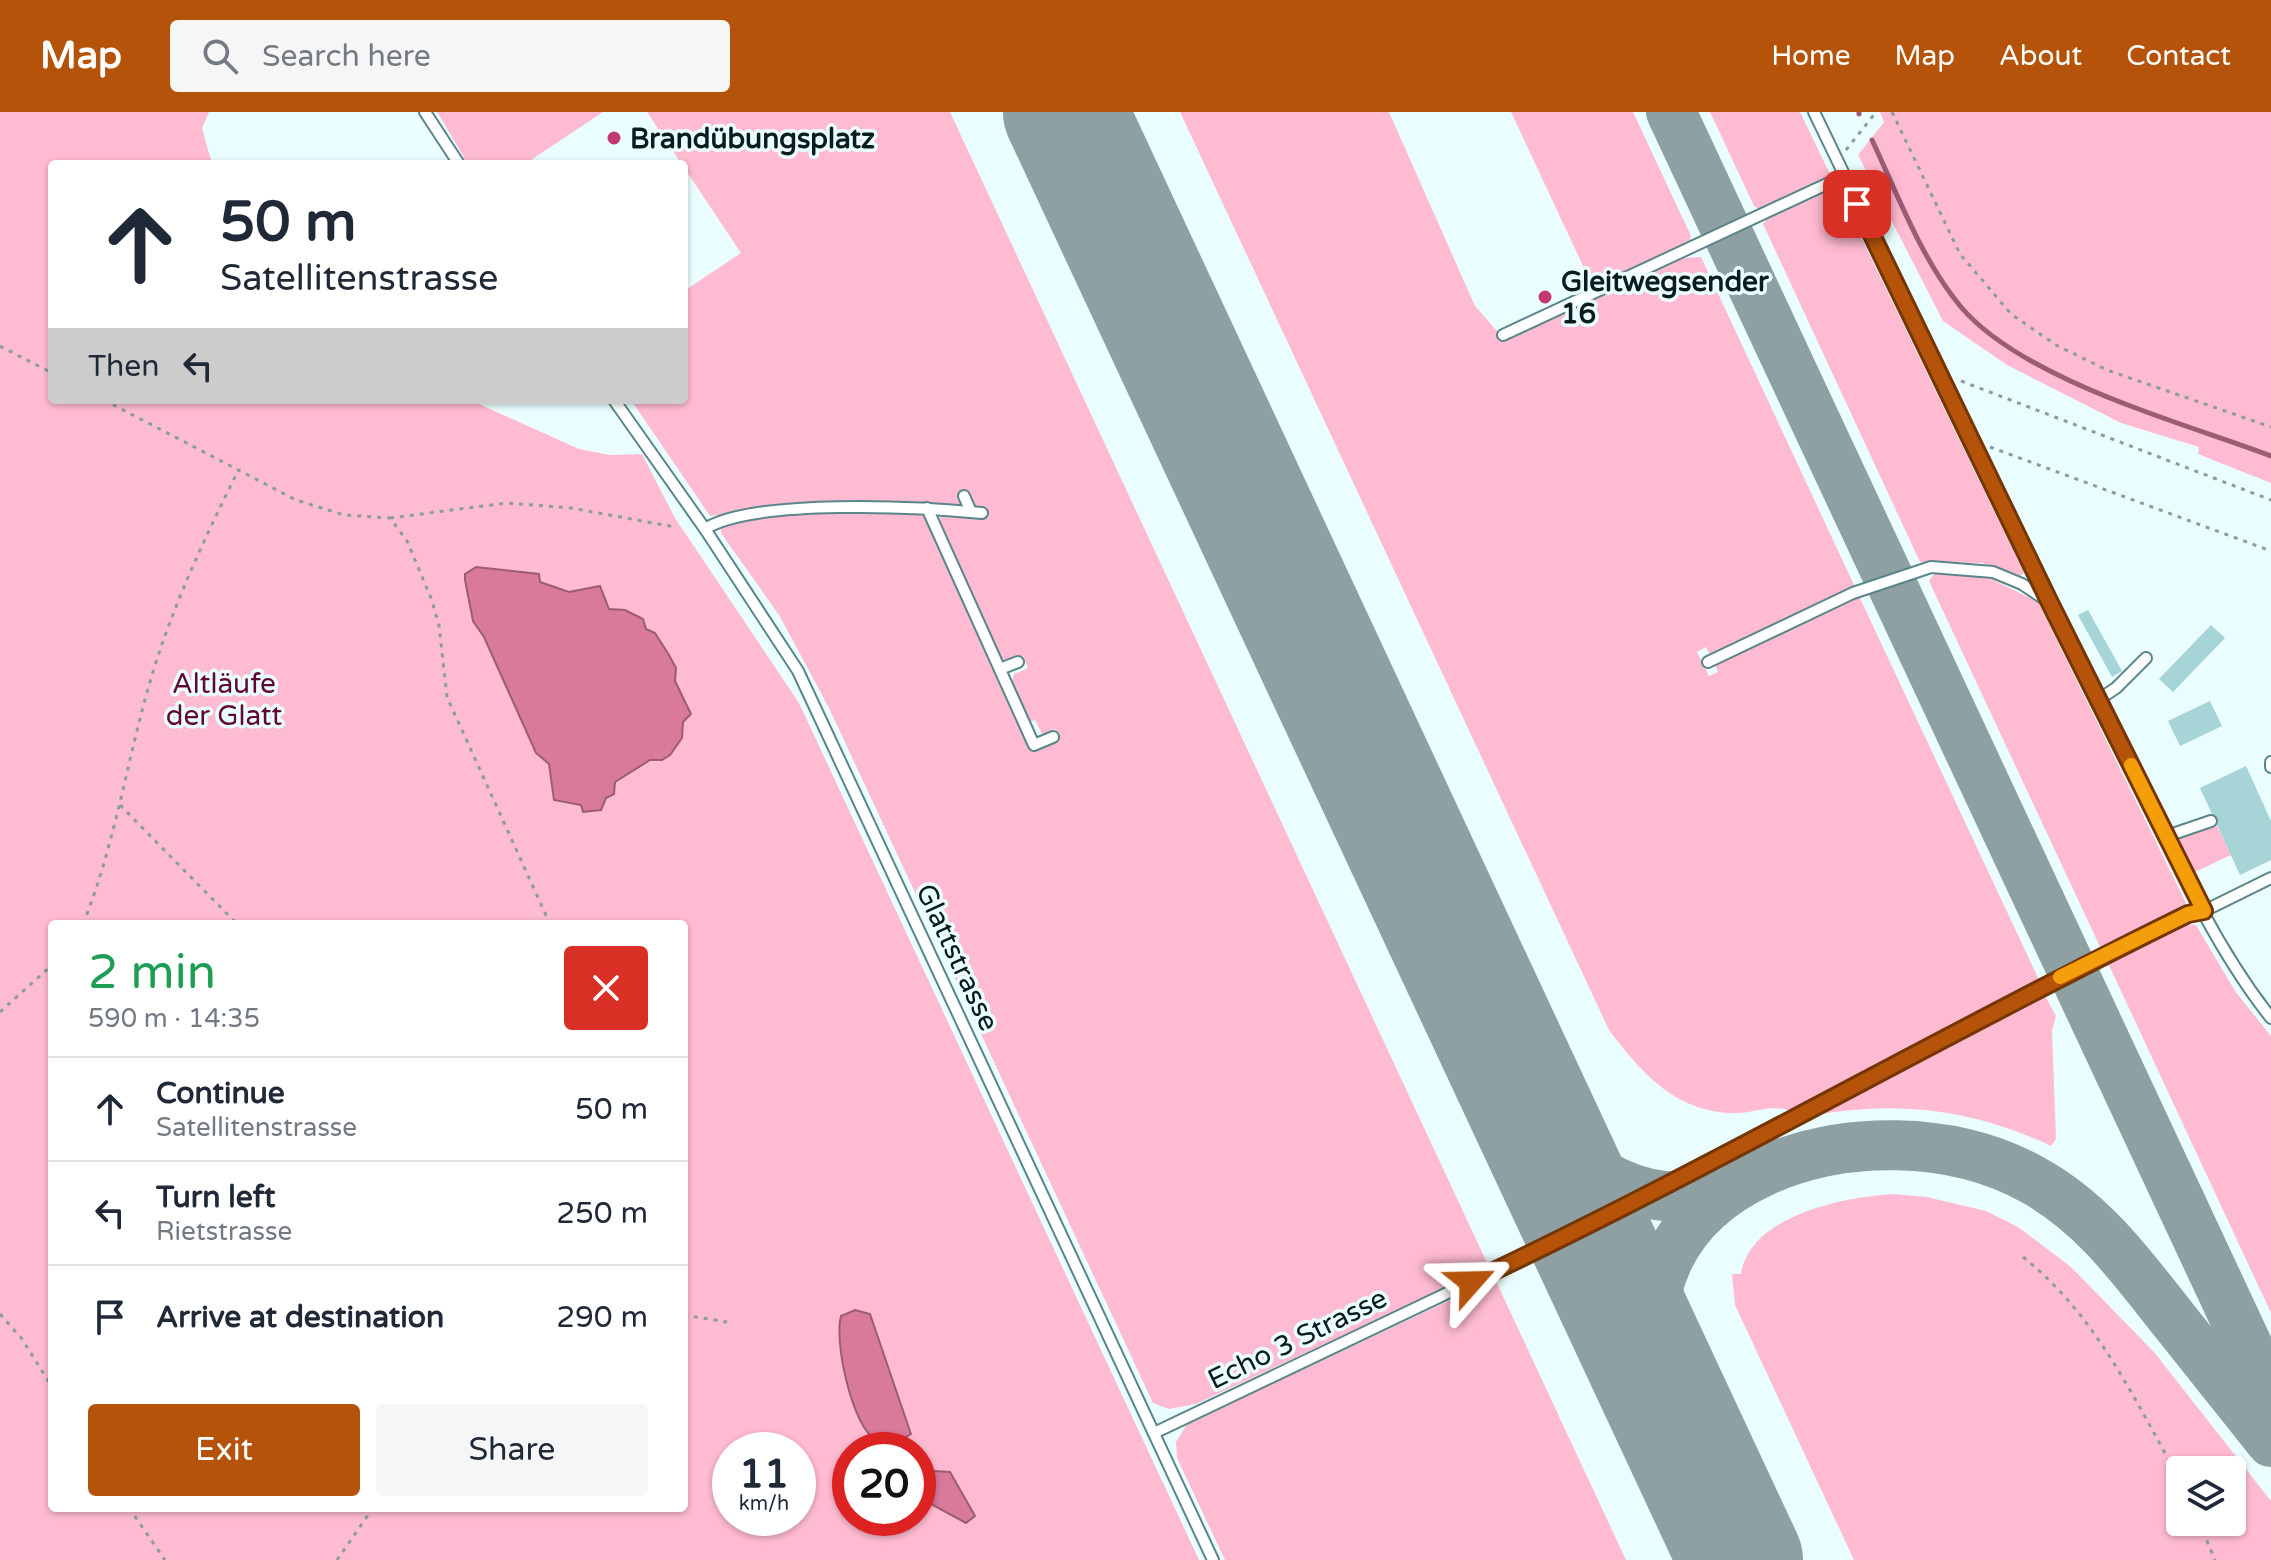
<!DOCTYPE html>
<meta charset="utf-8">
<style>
body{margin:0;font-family:"Varela Round",sans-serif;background:#f6f6f7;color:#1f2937;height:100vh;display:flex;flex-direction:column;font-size:30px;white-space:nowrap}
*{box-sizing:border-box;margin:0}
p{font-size:26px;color:#747a83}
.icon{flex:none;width:44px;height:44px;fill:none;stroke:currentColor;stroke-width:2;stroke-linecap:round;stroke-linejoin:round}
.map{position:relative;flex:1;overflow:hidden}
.panel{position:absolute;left:48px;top:808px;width:640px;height:592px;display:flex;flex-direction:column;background:#fff;border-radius:8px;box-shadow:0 2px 6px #0004}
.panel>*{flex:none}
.top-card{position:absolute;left:48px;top:48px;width:640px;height:244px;border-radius:8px;box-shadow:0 2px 6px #0004;background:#fff;color:#1f2937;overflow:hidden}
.fabs{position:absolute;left:2166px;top:1344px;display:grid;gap:16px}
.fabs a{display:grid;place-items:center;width:80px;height:80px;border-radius:8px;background:#fff;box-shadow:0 2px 6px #0004;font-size:40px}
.speed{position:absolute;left:712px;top:1320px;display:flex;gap:16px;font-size:40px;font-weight:700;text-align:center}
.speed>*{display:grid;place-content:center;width:104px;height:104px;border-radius:50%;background:#fff;box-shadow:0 2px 6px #0004;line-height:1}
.speed small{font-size:20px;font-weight:400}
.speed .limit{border:12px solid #d22;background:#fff;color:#111}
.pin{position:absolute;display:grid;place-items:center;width:68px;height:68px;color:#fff;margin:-34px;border-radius:16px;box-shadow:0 4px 12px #0006}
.me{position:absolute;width:88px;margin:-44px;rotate:65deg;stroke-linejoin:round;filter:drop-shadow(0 0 6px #0008)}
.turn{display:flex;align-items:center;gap:28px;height:168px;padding:0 40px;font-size:36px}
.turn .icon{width:104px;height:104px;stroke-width:2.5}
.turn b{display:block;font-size:56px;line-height:68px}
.then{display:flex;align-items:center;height:76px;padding:0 40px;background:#0003;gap:16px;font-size:30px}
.round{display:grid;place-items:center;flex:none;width:84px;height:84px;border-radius:8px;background:#f6f6f7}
.head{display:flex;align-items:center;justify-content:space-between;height:136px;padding:0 40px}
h1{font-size:48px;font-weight:600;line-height:60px;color:#1e9e55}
.button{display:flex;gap:16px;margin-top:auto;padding:16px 40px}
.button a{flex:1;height:92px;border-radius:8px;background:#b45309;color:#fff;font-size:32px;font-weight:600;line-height:92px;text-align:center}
.button a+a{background:#f6f6f7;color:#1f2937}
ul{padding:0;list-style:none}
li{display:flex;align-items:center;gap:24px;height:104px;padding:0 40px;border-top:2px solid #e0e1e3}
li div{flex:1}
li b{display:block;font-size:30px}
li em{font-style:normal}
header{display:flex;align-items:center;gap:48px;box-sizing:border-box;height:112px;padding:0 40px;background:#b45309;color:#fff}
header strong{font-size:38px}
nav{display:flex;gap:44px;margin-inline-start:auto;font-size:28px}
.search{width:560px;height:72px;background:#f6f6f7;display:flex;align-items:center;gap:20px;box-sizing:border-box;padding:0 28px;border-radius:8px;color:#747a83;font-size:30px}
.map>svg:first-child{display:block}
.green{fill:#ffbbd1;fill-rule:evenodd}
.water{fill:#d9799b;stroke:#9b5d75;stroke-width:2}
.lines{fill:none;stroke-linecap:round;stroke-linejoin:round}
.stream{stroke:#9b5d75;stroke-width:5}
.taxiway{stroke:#8ea0a2;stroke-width:50}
.runway{stroke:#8ea0a2;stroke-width:124}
.building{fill:#a6d4d7}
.lane-casing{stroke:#598689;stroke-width:14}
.path{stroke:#8a9d9e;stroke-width:3;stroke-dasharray:4 6;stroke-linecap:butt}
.lane{stroke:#fff;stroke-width:10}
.route-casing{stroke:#753606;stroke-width:20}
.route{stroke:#b45309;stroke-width:14}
.slow{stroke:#f59e0b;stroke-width:14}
.poi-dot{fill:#c13874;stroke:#ebfeff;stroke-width:3}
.labels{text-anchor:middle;stroke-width:7;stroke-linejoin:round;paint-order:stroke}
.poi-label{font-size:28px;font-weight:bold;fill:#0a1c1d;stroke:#ebfeff;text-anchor:start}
.park-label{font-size:28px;fill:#600733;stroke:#ebfeff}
.street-label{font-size:28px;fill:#0a1c1d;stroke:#ebfeff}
</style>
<header>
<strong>Map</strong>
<div class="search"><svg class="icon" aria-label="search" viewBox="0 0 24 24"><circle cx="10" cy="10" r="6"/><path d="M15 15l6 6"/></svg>Search here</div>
<nav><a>Home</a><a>Map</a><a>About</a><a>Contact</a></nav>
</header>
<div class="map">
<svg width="2271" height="1448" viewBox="0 0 2271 1448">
<rect width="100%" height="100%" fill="#ebfeff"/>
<g class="green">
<path d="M0,0H209L202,16L212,52H52V288H470L579,337L610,343L642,342L675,406L799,591L1199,1448H0ZM52,812H684V1396H52ZM730,1338H798V1406H730ZM850,1338H918V1406H850Z"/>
<path d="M437,0H603L525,52H468Z"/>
<path d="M647,0H950L1489,1155L1196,1292L1169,1297L1153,1291L829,596L779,503L721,421V416C752,396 878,400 919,401L925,405L1032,639L1059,627L1055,617L1042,622L1035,608L1027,611L1011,574L1014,562L1028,556L1023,544L1008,549L997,545L940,416V405L944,402L984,406L986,399L974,396L965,379L959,382L965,396L816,393L710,404L631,288H684V179L741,141Z"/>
<path d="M1180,0H1389L1475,194L1505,228L1685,146L1701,145L1855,475L1710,543L1706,535L1697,540L1709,564L1718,560L1715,552L1859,484L2039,868L1791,999C1768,991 1752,1003 1729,1001C1673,998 1640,959 1609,918Z"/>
<path d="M1511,0H1633L1691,124L1689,130L1590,180L1578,176L1568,167L1584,156Z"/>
<path d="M1710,0H1800L1831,64L1759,97L1754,94Z"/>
<path d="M1880,0H2271V371L2198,342L2199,335L2121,311L2007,253L1943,209L1858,43L1884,10Z"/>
<path d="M1824,80L1842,86L2024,461L2021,464L1982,451L1920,450L1763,112L1769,104Z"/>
<path d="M1935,461L1987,465L2038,490L2186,791L2183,797L2101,837L1929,469Z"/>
<path d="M2216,712L2231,743L2195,760L2179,726Z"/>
<path d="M2184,813H2196L2235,879L2271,924V1201L2107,849Z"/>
<path d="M2043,880L2056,904L2052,918L2056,1027L2051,1034C1975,998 1899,988 1816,1003L1826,992Z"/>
<path d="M1893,1082L1927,1085L1986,1099L2018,1115L2071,1155L2154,1240L2271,1389V1448H1854L1735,1193L1732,1162H1741C1750,1103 1845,1085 1893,1082ZM2180,1358H2232V1410H2180Z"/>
<path d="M1495,1167L1626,1448H1225L1177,1346L1176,1330L1187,1312Z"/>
</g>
<g class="water">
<path d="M476,455L539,462L540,470L569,480L600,474L609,497L625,498L643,507L646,517L655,521L669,543L676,556L675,569L691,602L683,610L682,626L670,643L662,648H650L615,670L614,682L606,686L601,698L583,700L581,693L554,688L549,652L536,641L484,525L473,509L465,468V462Z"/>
<path d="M855,1198L870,1202L911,1322C899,1330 884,1336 871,1324C851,1306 834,1229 841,1204Z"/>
<path d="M918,1358L950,1360L975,1404L966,1411L918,1385Z"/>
</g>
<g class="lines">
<g class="stream">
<path d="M1859,0V2"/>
<path d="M1872,28C1898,83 1921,147 1961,195C2023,268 2181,310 2271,344"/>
</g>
<g class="taxiway">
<path d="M1671,0L2271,1284"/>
<path d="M1526,989C1574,1059 1648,1107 1734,1074"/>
<path d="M1666,1287C1590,1064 1873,979 2033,1068C2093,1101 2131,1154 2173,1207C2206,1248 2238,1289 2271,1330"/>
</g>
<path class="runway" d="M1065,0L1741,1448"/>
</g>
<g class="building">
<path d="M1548,176L1553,189L1542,193L1537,180Z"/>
<path d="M2088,498L2122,559L2112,565L2078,503Z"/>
<path d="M2211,513L2225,526L2173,580L2159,567Z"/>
<path d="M2210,589L2222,614L2180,634L2168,609Z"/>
<path d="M2246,654L2271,709V748L2240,763L2200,676Z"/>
</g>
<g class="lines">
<g class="lane-casing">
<g id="lane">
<path d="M425,0L459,52"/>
<path d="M1814,0C1913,205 2010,411 2112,615C2161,712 2203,820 2271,906"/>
<path d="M1503,223L1844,64"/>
<path d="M614,288L705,417L798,559L1213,1448"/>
<path d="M964,384L971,400"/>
<path d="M927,396L1034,633L1053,625"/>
<path d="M705,417C754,386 922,395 982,401"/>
<path d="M1708,550L1853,481L1931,455L1993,460L2022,472L2046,488"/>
<path d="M1000,557L1018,550"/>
<path d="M2098,588L2116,576L2146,546"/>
<path d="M2271,650V655"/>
<path d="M2167,724L2211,709"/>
<path d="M1154,1321L1590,1113L2036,876L2188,802L2204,799L2271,766"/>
</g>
</g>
<g class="path">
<path d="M1892,0L1960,142L2011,202L2056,233L2107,258L2271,315"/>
<path d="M1846,38L1876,0"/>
<path d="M0,234L52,261"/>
<path d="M1961,269L2271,388"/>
<path d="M104,288L296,388L344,403L390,406L407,429L431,486L439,513L447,585L550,812"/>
<path d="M1990,335L2271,439"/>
<path d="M390,406L506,391L571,396L675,415"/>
<path d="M120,693L237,812"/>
<path d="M83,812C113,738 125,660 146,584C167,506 202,431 238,359"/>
<path d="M0,900L52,853"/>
<path d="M2023,1145C2097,1204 2134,1287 2180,1368"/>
<path d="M0,1202L22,1227L52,1275"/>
<path d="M684,1203L727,1210"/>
<path d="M129,1396L165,1448"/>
<path d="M2199,1410L2215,1448"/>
<path d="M337,1448L373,1396"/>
</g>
<use href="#lane" class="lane"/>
</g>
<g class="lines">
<g class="route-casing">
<path id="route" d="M1471,1170C1714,1055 1947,920 2188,802L2204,799L2050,491L1857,92"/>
</g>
<use href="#route" class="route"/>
<path class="slow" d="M2060,865L2188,802L2204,799L2131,653"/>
</g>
<g class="poi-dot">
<circle cx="614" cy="26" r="8"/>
<circle cx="1545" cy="185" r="8"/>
</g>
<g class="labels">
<g class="poi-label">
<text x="630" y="36">Brandübungsplatz</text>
<text x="1561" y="179">Gleitwegsender<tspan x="1561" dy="32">16</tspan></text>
</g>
<g class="park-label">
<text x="224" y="581">Altläufe<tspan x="224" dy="32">der Glatt</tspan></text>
</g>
<g class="street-label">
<text transform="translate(958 845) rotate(65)" y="10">Glattstrasse</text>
<text transform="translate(1297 1226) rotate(-26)" y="10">Echo 3 Strasse</text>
</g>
</g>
</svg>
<div class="fabs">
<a><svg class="icon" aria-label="layers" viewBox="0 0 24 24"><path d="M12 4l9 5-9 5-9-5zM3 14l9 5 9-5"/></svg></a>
</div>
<div class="speed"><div>11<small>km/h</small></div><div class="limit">20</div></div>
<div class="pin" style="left:1857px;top:92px;background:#d93025"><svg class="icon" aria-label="arrive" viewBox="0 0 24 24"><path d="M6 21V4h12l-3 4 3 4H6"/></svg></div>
<svg class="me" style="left:1471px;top:1170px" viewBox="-20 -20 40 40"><path d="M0-17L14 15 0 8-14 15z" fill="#b45309" stroke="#fff" stroke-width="4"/></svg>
<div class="top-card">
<div class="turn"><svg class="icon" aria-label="ahead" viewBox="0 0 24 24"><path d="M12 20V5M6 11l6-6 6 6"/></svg><div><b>50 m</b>Satellitenstrasse</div></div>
<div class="then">Then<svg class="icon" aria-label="left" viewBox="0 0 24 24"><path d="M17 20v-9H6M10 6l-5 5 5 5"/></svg></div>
</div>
<section class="panel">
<div class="head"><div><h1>2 min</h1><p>590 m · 14:35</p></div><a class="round" style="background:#d93025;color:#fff"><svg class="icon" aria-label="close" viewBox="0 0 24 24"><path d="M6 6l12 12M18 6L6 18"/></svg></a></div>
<ul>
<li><svg class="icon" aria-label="ahead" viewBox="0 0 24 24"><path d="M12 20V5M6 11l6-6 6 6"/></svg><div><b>Continue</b><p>Satellitenstrasse</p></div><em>50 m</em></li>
<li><svg class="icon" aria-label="left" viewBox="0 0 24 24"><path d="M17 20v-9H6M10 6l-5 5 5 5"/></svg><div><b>Turn left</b><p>Rietstrasse</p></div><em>250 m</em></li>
<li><svg class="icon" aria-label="arrive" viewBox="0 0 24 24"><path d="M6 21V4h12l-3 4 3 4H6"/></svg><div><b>Arrive at destination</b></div><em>290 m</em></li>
</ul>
<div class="button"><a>Exit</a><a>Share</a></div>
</section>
</div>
